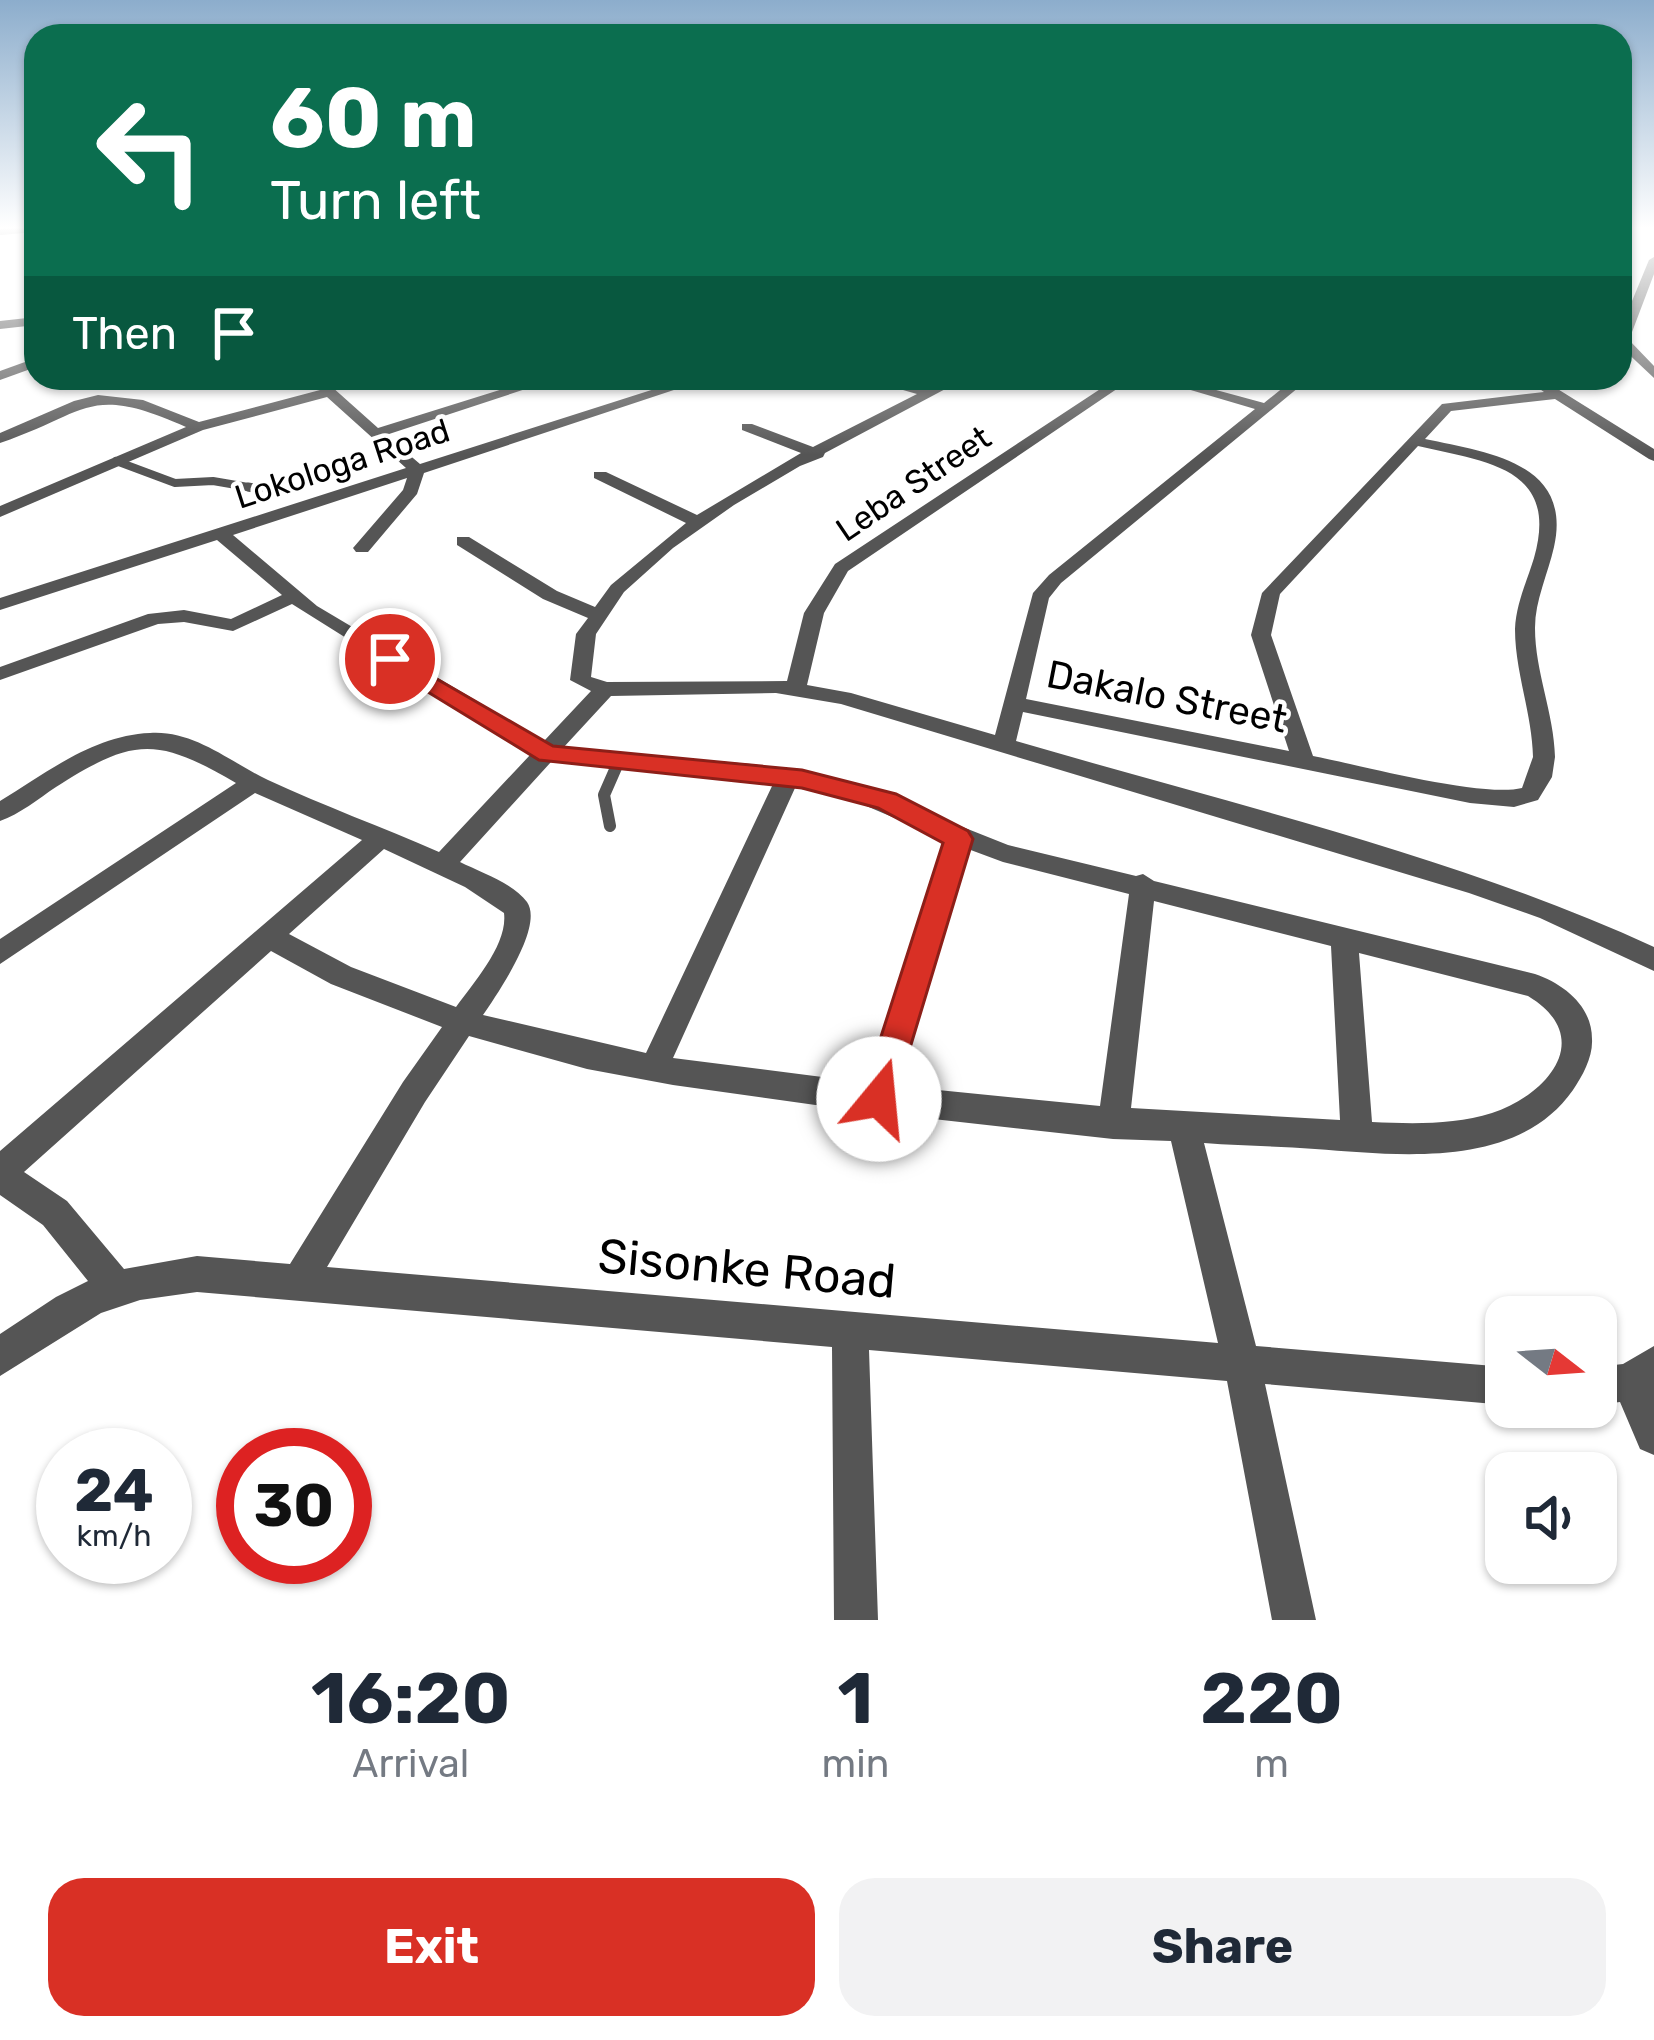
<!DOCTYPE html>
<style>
body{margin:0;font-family:Rubik,sans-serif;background:#f2f2f3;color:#1f2937;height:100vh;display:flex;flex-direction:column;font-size:45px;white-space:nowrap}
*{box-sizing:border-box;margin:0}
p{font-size:39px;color:#747a83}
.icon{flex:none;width:66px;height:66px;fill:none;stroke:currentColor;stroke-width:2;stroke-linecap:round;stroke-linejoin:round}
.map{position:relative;height:1620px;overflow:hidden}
.details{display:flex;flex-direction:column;background:#fff;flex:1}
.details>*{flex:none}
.top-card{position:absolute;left:24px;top:24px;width:1608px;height:366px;border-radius:36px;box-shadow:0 3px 9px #0004;background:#0b6e4f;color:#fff;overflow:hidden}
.needle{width:78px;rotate:107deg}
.fabs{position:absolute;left:1485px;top:1296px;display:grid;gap:24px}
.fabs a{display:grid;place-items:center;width:132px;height:132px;border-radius:24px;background:#fff;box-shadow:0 3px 9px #0004;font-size:60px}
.speed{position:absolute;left:36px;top:1428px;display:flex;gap:24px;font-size:60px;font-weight:700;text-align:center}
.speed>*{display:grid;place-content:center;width:156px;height:156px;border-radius:50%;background:#fff;box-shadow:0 3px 9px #0004;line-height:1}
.speed small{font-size:30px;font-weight:400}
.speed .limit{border:18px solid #d22;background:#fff;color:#111}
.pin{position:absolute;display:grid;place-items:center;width:102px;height:102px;color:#fff;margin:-51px;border:6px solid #fff;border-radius:50%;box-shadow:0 3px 12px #0007}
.me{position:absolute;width:132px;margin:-66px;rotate:17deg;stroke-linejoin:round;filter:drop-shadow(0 0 9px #0008)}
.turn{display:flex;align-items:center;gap:42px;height:252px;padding:0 48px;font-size:54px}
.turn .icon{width:156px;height:156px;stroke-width:2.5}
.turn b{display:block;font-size:84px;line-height:102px}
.then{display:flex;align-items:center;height:114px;padding:0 48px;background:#0003;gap:24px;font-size:45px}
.eta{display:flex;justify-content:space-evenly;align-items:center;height:204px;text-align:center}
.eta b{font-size:72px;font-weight:700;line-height:84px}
.action{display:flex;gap:24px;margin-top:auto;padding:24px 48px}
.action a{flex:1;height:138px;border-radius:36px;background:#d93025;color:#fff;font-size:48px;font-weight:700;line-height:138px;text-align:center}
.action a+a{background:#f2f2f3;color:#1f2937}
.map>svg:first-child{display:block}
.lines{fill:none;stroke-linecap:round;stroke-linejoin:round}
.service-far2{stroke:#555;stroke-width:8}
.service-far1{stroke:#555;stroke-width:9}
.service{stroke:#555;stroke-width:12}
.minor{fill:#555;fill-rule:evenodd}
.tertiary{fill:#555;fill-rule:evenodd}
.route{fill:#d93025;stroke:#8d1f18;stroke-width:3}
.labels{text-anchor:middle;stroke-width:9;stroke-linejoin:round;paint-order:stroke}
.far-street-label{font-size:33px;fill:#000;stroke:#fff}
.street-label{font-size:39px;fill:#000;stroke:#fff}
.near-street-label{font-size:48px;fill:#000;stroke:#fff}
</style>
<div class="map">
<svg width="1654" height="1620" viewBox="0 0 1654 1620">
<rect width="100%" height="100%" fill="#fff"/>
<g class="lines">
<path class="service-far2" d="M116,461L175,483L213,481L260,489"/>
<path class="service-far1" d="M248,487L260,489"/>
<path class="service" d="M610,826L604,795L618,763"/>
<g class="minor">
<path d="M1654,257V274L1629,340L1654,366V378L1620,346V330L1649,260Z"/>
<path d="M36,317V325L0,329V321Z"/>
<path d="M36,358V367L0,380V371Z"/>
<path d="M307,378H322L378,428L538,378H559L386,435L420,464L689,378H710L424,473L417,494L368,552H356L353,548L403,490L407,478L233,535L317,606L544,741L591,691L570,680L576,634L588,618L543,599L457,545V537H469L557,591L595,607L611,585L686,523L594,478V472H606L697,515L801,453L742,430V424H752L813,447L917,394L861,378H885L928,388L949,378H966L825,453L823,457L800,466L734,505L673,548L624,592L596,634L591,677L607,682L787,681L804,613L835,564L1117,378H1133L848,571L824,613L807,685L851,693L995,735L1033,593L1049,575L1255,409L1150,378H1172L1264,403L1295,378H1310L1061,583L1049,598L1026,699L1289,751L1251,635L1262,593L1442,404L1544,392L1524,378H1540L1654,449V461L1649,459L1555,399L1451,411L1425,439C1486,452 1573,462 1554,547C1548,574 1535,600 1535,628C1535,672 1554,713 1555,757L1552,777L1538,800L1514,807L1470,803L1023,712L1016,741C1230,804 1451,854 1654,947V971L1540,918L1469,893L841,704L776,693L611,696L563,748L751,764L847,781L1008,845L1136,876L1143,874L1154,881L1535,974C1564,984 1592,1006 1592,1039C1593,1057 1583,1075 1573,1090C1517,1170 1399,1155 1315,1149C1278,1146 1241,1146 1204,1143L1256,1346L1506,1367V1405L1265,1384L1316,1620H1272L1227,1381L869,1350L878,1620H834L832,1347L197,1292L140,1300L101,1313L0,1376V1334L56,1297L88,1281L43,1225L0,1195V1151L362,840L255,793L0,964V939L236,783C157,737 134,737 56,787C38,799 20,814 0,821V801C46,773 94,735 150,733C194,730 230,762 268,780C324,806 382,827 439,852L531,754L292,604L233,631L184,622L158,624L0,680V667L148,614L184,610L231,619L282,595L217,540L0,610V598L406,468L327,397L203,430L0,517V506L186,427C87,383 89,413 0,443V433L74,401L98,395L143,400L199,422L320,390ZM1418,446C1486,462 1560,467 1534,558C1527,581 1516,604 1515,629C1515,672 1532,713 1533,757L1522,788C1482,798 1359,765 1313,756L1271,635L1280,594ZM551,762L773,784L646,1053L483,1015C498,993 544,926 527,902C513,883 480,872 460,862ZM795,788L843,796L946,840L869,1083L673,1058ZM384,849L465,887L504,913C508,944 474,982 456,1007L351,967L289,934ZM968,849L1003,862L1129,894L1100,1106L898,1086ZM1154,901L1331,946L1340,1120L1131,1108ZM271,951L331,984L442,1027L403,1082L290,1264L197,1256L124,1269L67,1201L24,1172ZM1359,953L1528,996C1596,1037 1549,1094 1492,1113C1454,1125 1412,1124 1372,1122ZM469,1036L587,1069L673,1085L844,1109L1113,1139L1171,1141L1218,1343L327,1267L425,1102Z"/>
<path d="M1654,1346V1455L1640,1449L1620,1402L1596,1405V1367L1623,1364Z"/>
</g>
<path class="tertiary" d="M36,228V232L0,235V229Z"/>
</g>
<linearGradient id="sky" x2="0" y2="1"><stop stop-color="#8cadcc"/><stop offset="0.5" stop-color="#fff"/><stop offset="1" stop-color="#fff" stop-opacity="0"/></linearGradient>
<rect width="1654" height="455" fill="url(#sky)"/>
<path class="route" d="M390,652L553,746L802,770L896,794L968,831L973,839L891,1111L879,1116L866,1111L861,1099L943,843L878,808L802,788L539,760L382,664V654Z"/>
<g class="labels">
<g class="far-street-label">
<text transform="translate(342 463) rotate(-18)" y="12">Lokologa Road</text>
<text transform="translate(913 483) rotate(-34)" y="12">Leba Street</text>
</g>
<g class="street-label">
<text transform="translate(1167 696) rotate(11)" y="14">Dakalo Street</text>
</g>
<g class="near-street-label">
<text transform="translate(747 1268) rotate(5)" y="17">Sisonke Road</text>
</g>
</g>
</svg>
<div class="fabs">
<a><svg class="needle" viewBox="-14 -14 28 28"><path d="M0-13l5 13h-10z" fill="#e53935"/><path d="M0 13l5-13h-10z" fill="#747a83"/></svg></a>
<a><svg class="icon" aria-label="sound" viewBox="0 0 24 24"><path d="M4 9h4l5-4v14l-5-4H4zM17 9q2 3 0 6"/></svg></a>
</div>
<div class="speed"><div>24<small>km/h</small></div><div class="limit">30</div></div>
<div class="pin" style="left:390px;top:659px;background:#d93025"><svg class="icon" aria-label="arrive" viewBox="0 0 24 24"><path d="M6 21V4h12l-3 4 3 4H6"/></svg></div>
<svg class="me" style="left:879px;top:1099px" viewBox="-20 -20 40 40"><circle r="19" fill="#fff"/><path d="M0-13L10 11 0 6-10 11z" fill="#d93025"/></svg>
<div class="top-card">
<div class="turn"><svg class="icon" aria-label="left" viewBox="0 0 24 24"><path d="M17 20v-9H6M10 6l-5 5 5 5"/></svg><div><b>60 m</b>Turn left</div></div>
<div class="then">Then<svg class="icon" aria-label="arrive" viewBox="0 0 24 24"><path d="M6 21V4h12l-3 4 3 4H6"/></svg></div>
</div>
</div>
<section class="details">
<div class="eta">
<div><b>16:20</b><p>Arrival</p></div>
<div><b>1</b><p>min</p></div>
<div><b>220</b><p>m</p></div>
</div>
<div class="action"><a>Exit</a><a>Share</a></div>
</section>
